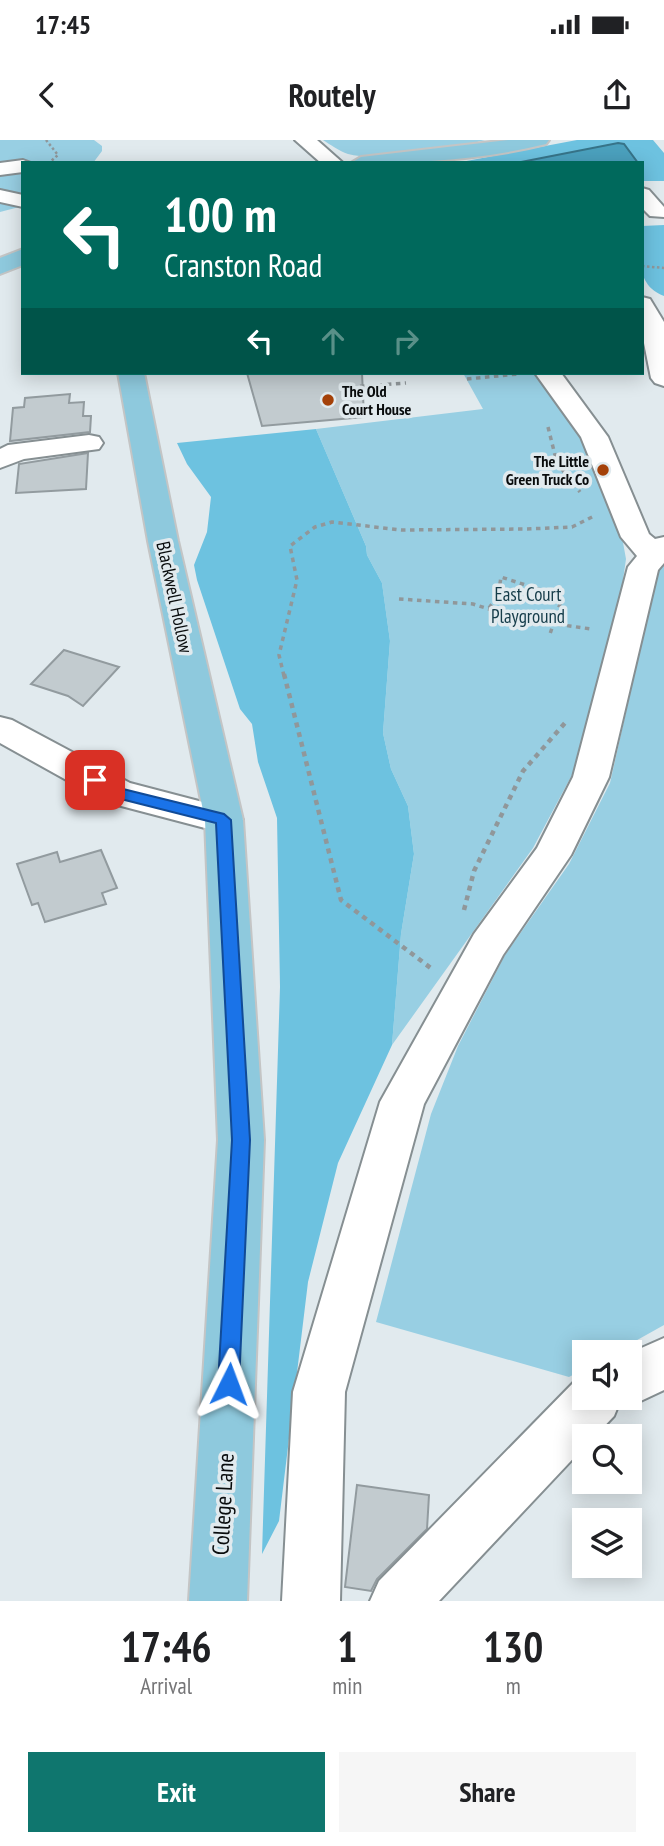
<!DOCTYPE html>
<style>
body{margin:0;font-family:"PT Sans Narrow",sans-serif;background:#f6f6f6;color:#202124;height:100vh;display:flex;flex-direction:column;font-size:26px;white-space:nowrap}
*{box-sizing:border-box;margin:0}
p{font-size:23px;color:#757577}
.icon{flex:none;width:38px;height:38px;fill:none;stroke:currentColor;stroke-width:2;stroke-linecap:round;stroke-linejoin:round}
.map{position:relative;height:1461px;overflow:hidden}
.side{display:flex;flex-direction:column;background:#fff;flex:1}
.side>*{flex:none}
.hud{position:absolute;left:21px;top:21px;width:623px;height:214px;border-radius:0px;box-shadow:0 4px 18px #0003;background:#00695c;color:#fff;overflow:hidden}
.buttons{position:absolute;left:572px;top:1200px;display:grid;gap:14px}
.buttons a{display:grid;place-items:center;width:70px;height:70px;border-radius:0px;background:#fff;box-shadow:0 4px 18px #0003;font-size:35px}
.pin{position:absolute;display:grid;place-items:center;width:60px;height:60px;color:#fff;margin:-30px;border-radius:14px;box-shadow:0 4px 10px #0006}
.me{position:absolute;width:77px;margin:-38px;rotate:3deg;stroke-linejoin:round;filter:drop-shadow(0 0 5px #0008)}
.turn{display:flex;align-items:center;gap:24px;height:147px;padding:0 28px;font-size:32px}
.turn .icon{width:91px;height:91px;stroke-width:2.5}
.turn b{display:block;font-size:49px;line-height:60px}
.lanes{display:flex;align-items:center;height:66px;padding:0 28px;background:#0003;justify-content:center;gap:35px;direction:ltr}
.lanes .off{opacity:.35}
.eta{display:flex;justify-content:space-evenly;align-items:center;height:119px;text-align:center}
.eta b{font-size:42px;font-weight:800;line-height:49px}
.button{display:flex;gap:14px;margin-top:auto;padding:14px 28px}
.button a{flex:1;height:80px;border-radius:0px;background:#0f766e;color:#fff;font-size:28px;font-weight:800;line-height:80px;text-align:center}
.button a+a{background:#f6f6f6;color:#202124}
.status{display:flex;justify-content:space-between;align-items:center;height:49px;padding:0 35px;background:#fff;direction:ltr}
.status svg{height:19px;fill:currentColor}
header{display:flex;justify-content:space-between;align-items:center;height:91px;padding:0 28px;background:#fff;font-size:32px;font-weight:800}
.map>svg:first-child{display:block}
.green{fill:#98cfe3}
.forest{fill:#6dc2e0}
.water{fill:#4ba1be;stroke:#377489;stroke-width:2}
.building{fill:#c2cbcf;stroke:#929b9f;stroke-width:2}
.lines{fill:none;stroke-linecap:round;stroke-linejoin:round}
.minor-casing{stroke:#868f92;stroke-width:4}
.major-casing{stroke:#c4c5c5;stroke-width:4}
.path-far2{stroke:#90979a;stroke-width:2.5;stroke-dasharray:2.5 2.5;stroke-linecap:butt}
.path-far1{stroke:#90979a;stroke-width:3.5;stroke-dasharray:4.5 4.5;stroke-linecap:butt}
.path{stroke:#90979a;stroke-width:4.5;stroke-dasharray:5 5;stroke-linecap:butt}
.minor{fill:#fff;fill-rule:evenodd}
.major{fill:#8ec9dd;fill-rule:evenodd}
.route{fill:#1a73e8;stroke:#114b97;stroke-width:2}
.poi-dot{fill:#a44109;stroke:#e1eaee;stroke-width:2.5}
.labels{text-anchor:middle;stroke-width:7;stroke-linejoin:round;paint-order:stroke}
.far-poi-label{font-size:16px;font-weight:bold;fill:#090c0d;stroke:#e1eaee;text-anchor:start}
.park-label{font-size:19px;fill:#153c49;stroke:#e1eaee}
.street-label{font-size:19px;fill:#090c0d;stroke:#e1eaee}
.near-street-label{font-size:23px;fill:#090c0d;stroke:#e1eaee}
</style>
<div class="status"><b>17:45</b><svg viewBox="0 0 49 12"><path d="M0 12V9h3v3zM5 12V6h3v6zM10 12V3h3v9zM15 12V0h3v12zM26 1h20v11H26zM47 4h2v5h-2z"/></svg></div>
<header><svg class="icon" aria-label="back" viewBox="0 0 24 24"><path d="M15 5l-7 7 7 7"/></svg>Routely<svg class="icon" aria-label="share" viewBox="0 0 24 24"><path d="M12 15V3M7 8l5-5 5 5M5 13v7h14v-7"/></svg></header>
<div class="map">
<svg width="664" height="1461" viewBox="0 0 664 1461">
<rect width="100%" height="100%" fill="#e1eaee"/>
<g class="green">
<path d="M0,0H94L102,6V11L93,23H23V66L0,72Z"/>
<path d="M323,0H485C453,9 380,22 348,14C339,11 331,5 323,0Z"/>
<path d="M463,233H537L581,299L622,397L626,419L621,454L598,564L573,633L533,708L392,905L401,794L414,714L408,666L391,629L383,593L390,501L382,443L367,415L366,406L316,289L483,269Z"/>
<path d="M664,422V1185L614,1213H584V1229L569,1237L376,1182L431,974L458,906L505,815L569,724L610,643L658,430Z"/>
</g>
<g class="forest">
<path d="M577,0H653L664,13V41H642V23H456Z"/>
<path d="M664,85V156C633,144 642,115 642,86Z"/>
<path d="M316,289L366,406L367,415L382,443L390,501L383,593L391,629L408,666L414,714L401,794L392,905L338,1023L308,1142L279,1381L262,1414L280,847L277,678L258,622L252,584L240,569L197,440L194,425L207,392L211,357L187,324L177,303Z"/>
</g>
<path class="water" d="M618,3L624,4L638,23H516Z"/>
<g class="building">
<path d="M247,233H362L364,277L262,286Z"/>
<path d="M70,254L69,263L84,262L83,276H91L90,292L10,301L13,268L24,267L25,258Z"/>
<path d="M88,313L86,349L16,353L19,324Z"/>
<path d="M64,510L119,527L83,566L68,556L31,544Z"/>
<path d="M101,710L117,748L102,753L106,764L45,782L38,763L32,765L17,724L57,712L60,722Z"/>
<path d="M357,1345L429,1355L427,1389L377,1439L371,1451L345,1447Z"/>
</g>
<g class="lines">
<g class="minor-casing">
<g id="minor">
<path d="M295,0H317L343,23H321Z"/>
<path d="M23,20L31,23H23V32L0,35V23Z"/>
<path d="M642,48L649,50L664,67V77L650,76L642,68Z"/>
<path d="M0,50L23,55V67L0,62Z"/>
<path d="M642,157L650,159L664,182V246L655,243L651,238L642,193Z"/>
<path d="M535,233H561L608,297L649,394L655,399L664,397V423L658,430L609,637L571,715L503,815L424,964L345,1252L340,1461H282L293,1252L380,962L474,794L537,708L573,637L628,427L637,416L621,397L581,297Z"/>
<path d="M89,295L99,297L103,303L99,309L24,319L0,328V309L8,305Z"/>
<path d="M0,577L12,580L130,643L237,671L243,680L237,689L224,693L106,662L0,603Z"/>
<path d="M664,1198V1250L630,1266L620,1261L614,1276L594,1297H584V1307L439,1461H370L379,1441L576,1240L584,1236V1258H630V1213Z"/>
</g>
</g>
<g class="major-casing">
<g id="major">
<path d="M508,0H549L546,4C482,20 417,23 351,23L361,17Z"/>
<path d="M23,109V125L0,134V118Z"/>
<path d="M118,233H144L178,401L243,680L264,1000L247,1461H189L218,1000L205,680L148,401Z"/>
</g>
</g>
<g class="path-far2">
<path d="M46,0L58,15L50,22"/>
<path d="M642,126L664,128"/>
</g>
<g class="path-far1">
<path d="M467,239L518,234"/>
<path d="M351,247L406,243"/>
<path d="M548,287L557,323L580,352"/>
<path d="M399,459L473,464L520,479L591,489"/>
<path d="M489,468L498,456L501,437L541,450L560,464L550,494"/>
<path d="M284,536L279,515L297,440L290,406L315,387L332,382L401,390L527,389L572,387L594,376"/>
</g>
<g class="path">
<path d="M284,534L341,760L432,829"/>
<path d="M464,770L474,731L523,631L565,583"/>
</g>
<use href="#minor" class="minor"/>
<use href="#major" class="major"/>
</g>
<path class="route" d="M95,635L123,649L224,674L231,680L250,1000L239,1244L236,1251L229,1255L221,1251L218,1244L232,1000L216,683L113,657L90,644L87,640Z"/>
<g class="poi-dot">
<circle cx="328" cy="260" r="7"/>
<circle cx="603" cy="330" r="7"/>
</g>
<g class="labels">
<g class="far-poi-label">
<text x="342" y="257">The Old<tspan x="342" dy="18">Court House</tspan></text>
<text x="589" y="327" text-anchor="end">The Little<tspan x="589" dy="18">Green Truck Co</tspan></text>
</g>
<g class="park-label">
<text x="528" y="461">East Court<tspan x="528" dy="22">Playground</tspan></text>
</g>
<g class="street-label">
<text transform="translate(175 457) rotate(78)" y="7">Blackwell Hollow</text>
</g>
<g class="near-street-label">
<text transform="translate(223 1364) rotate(-87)" y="8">College Lane</text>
</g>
</g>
</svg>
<div class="buttons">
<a><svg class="icon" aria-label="sound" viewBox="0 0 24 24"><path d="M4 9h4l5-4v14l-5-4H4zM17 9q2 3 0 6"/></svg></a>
<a><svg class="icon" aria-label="search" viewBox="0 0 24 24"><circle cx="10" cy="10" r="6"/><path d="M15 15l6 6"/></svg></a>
<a><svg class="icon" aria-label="layers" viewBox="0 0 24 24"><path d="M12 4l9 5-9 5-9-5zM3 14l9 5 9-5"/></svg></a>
</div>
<div class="pin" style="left:95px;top:640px;background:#d93025"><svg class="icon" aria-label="arrive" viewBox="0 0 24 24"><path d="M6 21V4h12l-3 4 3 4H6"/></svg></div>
<svg class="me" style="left:229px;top:1244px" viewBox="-20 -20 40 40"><path d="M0-17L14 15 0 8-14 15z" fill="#1a73e8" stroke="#fff" stroke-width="4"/></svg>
<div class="hud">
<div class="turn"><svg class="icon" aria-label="left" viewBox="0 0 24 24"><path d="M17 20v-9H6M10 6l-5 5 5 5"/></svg><div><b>100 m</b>Cranston Road</div></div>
<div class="lanes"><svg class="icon" aria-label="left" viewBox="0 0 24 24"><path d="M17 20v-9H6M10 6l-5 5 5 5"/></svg><svg class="icon off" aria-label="ahead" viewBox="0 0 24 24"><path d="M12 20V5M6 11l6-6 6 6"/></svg><svg class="icon off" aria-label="right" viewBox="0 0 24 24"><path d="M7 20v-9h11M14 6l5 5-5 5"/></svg></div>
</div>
</div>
<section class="side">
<div class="eta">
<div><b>17:46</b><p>Arrival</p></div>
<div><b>1</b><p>min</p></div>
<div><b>130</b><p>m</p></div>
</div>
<div class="button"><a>Exit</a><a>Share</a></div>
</section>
